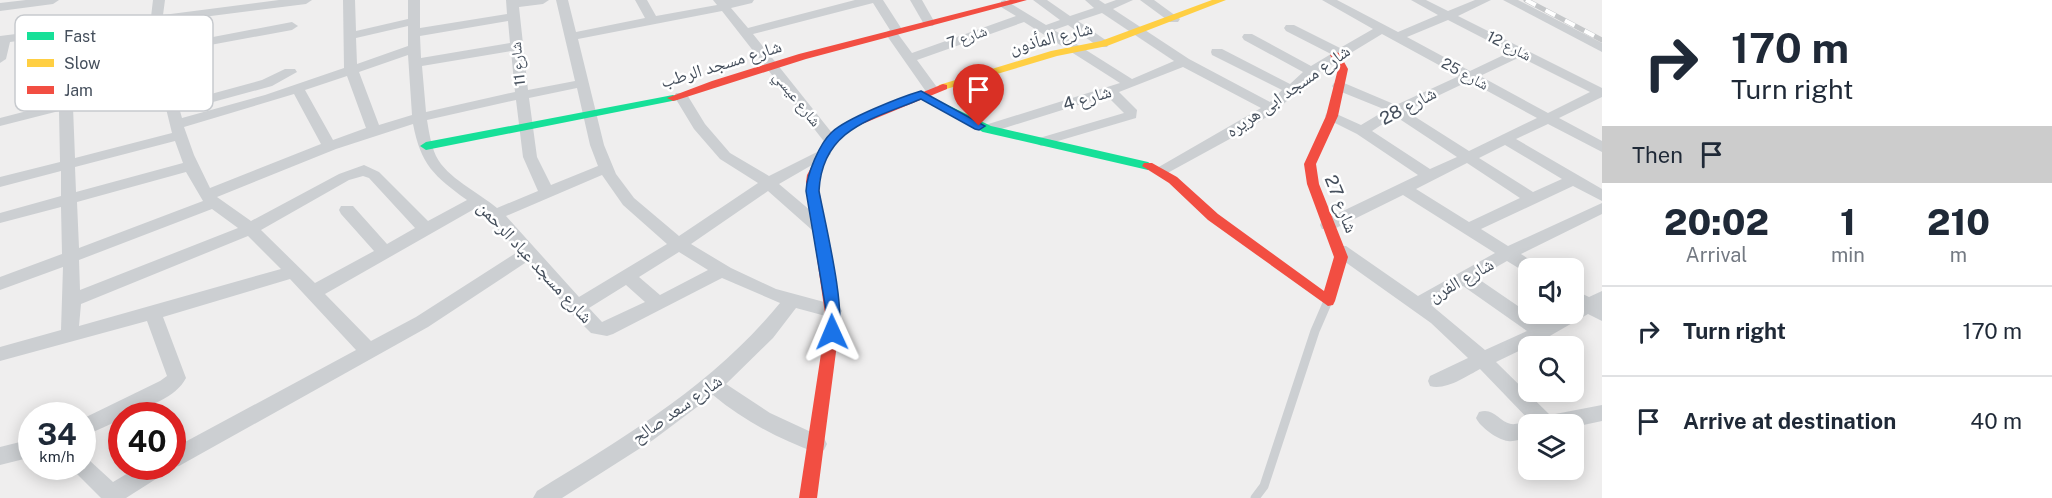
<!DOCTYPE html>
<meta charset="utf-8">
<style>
body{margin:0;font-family:"Public Sans","Noto Naskh Arabic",sans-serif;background:#f6f6f7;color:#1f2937;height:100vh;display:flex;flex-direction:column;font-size:22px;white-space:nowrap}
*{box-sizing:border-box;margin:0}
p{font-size:20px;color:#747a83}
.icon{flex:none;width:33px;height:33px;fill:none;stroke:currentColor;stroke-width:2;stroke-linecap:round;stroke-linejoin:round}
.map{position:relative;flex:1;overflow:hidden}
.side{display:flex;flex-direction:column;background:#fff;width:450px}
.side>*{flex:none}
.banner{background:#fff;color:#1f2937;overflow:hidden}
.tools{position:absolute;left:1518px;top:258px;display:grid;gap:12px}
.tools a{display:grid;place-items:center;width:66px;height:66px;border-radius:12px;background:#fff;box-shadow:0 3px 15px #0003;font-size:30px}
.speed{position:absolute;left:18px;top:402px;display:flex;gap:12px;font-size:30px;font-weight:700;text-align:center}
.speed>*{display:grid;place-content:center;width:78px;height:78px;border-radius:50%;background:#fff;box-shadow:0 3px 15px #0003;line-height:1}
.speed small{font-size:15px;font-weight:400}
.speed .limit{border:9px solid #d22;background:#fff;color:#111}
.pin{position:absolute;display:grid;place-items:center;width:51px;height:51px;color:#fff;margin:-62px -26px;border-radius:50% 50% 50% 0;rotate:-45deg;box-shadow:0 0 6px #0007}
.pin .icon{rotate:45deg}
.me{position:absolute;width:66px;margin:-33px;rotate:359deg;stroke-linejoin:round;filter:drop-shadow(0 0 4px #0008)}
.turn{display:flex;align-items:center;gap:21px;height:126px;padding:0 30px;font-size:27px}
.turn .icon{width:78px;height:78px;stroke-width:2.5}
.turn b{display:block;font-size:42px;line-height:51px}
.then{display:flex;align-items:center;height:57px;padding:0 30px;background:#0003;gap:12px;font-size:22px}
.eta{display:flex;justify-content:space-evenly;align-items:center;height:102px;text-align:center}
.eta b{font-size:36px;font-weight:800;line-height:42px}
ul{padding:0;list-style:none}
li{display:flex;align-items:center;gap:18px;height:90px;padding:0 30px;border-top:2px solid #e0e1e3}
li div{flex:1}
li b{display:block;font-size:22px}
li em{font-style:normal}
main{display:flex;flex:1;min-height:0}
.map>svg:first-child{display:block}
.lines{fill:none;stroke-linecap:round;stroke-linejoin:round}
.lane{stroke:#cccfd2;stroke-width:9}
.street{fill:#cccfd2;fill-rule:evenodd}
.fast{fill:#16e098;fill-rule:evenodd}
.slow{fill:#ffcf43;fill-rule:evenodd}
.jam{fill:#f24e42;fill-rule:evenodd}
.rail-casing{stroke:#c5c7c9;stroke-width:5}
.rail{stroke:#fff;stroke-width:4;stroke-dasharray:11;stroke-linecap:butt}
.route{fill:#1a73e8;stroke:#114b97;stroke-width:1.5}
.labels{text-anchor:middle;stroke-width:5;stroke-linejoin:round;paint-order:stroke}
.far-street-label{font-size:15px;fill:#454f5c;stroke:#fff}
.street-label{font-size:18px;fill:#454f5c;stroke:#fff}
.key{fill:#fff;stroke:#c7cace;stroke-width:1.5}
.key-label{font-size:16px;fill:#454f5c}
</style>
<main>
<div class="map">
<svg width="1602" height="498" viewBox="0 0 1602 498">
<rect width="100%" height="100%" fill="#efeeee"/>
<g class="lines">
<path class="lane" d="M1255,498L1264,486L1315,331L1328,301"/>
<g class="street">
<path d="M26,0H59L53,4L0,11V3Z"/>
<path d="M153,0H165L163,15L279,0H312L306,4L164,22L166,46L292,22L298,26L292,30L167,53L178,103L262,80L285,69H295L297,72L272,86L180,111L182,118L265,95L344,68L343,0H355L356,31L408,19V0H420V28L507,14L506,0H549L543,4L519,7L528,90L575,81L556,0H568L576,32L645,18L635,0H647L656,16L717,5L713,0H754L752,3L731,8L748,28L855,0H883L903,31L898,34L912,53L1016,16L1001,7V1L1005,0L1046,25L1060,20L1033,0H1047L1070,16L1094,8L1085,0H1099L1105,4L1116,0H1133L1113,9L1189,59L1270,102L1282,90L1212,55L1211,52L1212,49H1222L1290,84L1303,72L1244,40L1242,37L1244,34H1252L1311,66L1331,54L1286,31L1284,28L1286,25H1294L1340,48L1373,29L1322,0H1337L1398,32L1438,15L1411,0H1426L1448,11L1475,0H1491L1458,16L1602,88V97L1559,118L1602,141V152L1548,124L1516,139L1602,189V201L1573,186L1481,229L1508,246L1602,203V214L1521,254L1536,264L1538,268H1528V274L1507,261L1477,278L1543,323L1560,314H1574V290L1589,297L1602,291V321L1588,314L1548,337L1496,362L1550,415L1602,405V421L1574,427V424H1528V437C1523,439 1514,442 1508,441C1498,440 1480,427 1476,418L1479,412C1494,407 1498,421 1511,424C1517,425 1525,421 1531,422L1480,369C1467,376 1445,391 1430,386L1428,381L1430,376L1468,358L1431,323L1334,254L1332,250L1334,246H1346L1418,296L1495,253L1403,195L1334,229H1322L1320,225L1322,221L1418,175L1357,134L1327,119L1325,116L1327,113L1332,112L1361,125L1386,110L1334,89L1332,86L1334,83H1344L1396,105L1459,76L1382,34L1316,74L1276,111L1248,129L1162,176L1157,174L1154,171L1157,168L1261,108L1183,67L1119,92L1137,110L1136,118L1041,146L1034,142L1036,139L1124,113L1107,96L992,132H982L980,129L982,126L1120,83L1024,22L917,60L939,90L937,93H927L885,33L890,30L873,3L753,34L836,138L838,141L836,144H826L722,11L578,39L604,145L616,174L634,198L679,236L758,183L720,159L694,129L674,96L676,93H686L705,124L730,153L769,176L819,151H829L831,154L779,184L824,222L826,226L824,230H812L768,191L691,244L731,268L776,289L839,306L842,311L839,316L833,318L796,308L773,338L726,384L770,413L824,438L827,444L824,450L817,453C779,439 744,421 713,395L653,440L562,498H533L537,491C625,437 713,385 780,303L722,278L613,334L607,336L591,333L570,312L528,261L428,327L179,466L169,468L167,472L126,498H101L75,472L72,466H82V457L89,460L113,482L140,466H172V449L356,350L290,279L163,317L186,378C176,398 147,406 128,416H122V419L82,437V419L160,381L167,376L147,321L0,361V347L61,330L63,267L0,290V277L62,254L61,207L0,223V213L61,196V171L0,187V177L60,162L59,111L0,126V118L158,77L153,51L151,24L10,42L6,59L0,63V36L151,17ZM1102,13L1174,61L1132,79L1054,30L1068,25L1099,47H1107L1109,44L1107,41L1078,21ZM1448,20L1510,52L1470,71L1407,37ZM508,21L510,43L421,58L420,36ZM408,26V46L357,64L356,38ZM511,51L515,92L426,112L422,66ZM408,55L412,115L379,125L359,72ZM1520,57L1590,92L1548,113L1480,76ZM347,76L366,128L333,140L305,90ZM1469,81L1537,118L1469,151L1406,111ZM160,84L172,133L75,158L73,107ZM577,88L590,145L598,166L551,185L537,157L529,98ZM294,94L321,144L210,188L194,155L184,127ZM516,100L523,157L538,191L497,208C478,192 447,178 436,156C431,145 429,132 427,120ZM1395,116L1457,157L1430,169L1372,131ZM413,124C421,165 434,176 467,200L428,221L379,172L364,165L339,174L251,221L217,197L336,149ZM175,141L183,163L76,192L75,167ZM1505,145L1562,179L1533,192L1479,158ZM1467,163L1520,198L1469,222L1416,189ZM186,172L203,201L79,248L77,202ZM602,175L623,205L667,244L579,297L506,216ZM363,176L369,178L415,228L387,244L353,206H341L339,210L341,214L374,251L315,283L261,230L349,180ZM476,208L519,251L416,317L371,341L325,294ZM212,209L238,228L80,290L79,260ZM248,236L281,269L79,326L81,304ZM679,252L708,270L660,295L639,277ZM626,285L645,302L602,322L589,308ZM1463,286L1527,331L1485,350L1431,305Z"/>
<path d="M910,0H922L935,23L933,26H925Z"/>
<path d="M1140,0H1154L1180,19L1178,22H1170Z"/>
<path d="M1503,0H1518L1602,43V52Z"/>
<path d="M32,439V457L0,465V447Z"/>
</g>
<g class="fast">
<path d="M921,92L991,126L1148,162L1154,166L1148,170L983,132L917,97L915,95Z"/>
<path d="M673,95L679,98L677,100L426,150L420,146L426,142Z"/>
</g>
<path class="slow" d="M1212,0H1226L1107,46L1057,56L943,90L938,87L939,85L1051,51L1101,41Z"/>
<g class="jam">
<path d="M1010,0H1027L806,59L677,100L673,101L667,98L712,81L799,54Z"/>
<path d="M1335,52L1339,53L1348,69L1338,116L1316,164L1319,184L1348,257L1335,301L1333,305L1328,306L1208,220L1169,183L1142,166L1144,163H1152L1177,177L1218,214L1324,291L1334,257L1307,184L1304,164L1326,116L1338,69L1330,55Z"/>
<path d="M943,84L947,85V89L850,129C835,141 821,163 818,182L840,321L817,498H799L826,321L806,182L807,175L830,133L842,125Z"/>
</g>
<g class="rail-casing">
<path id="rail" d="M1526,0L1602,40"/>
</g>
<use href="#rail" class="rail"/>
</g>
<path class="route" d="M921,91L985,126L979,130L975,129L921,99C873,119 822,128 819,191C824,218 848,316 837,336H827L825,332L826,310L806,191C807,174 819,144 832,132C847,118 901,97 921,91Z"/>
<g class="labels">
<g class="far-street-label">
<text transform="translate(967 37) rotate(-19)" y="5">شارع 7</text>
<text transform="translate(1509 46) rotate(27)" y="5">شارع 12</text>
<text transform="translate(518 64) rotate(-96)" y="5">شارع 11</text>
<text transform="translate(1465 74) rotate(28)" y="5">شارع 25</text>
<text transform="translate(797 99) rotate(51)" y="5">شارع عيسي</text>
</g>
<g class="street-label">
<text transform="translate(1051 38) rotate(-14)" y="6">شارع المأذون</text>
<text transform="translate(721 64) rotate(-17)" y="6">شارع مسجد الرطب</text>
<text transform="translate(1288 91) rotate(-35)" y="6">شارع مسجد ابى هريره</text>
<text transform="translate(1087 98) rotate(-17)" y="6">شارع 4</text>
<text transform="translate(1408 106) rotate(-28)" y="6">شارع 28</text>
<text transform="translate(1341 204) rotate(68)" y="6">شارع 27</text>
<text transform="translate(535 262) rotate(47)" y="6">شارع مسجد عباد الرحمن</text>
<text transform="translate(1461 280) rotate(-29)" y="6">شارع الفرن</text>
<text transform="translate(677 409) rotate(-35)" y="6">شارع سعد صالح</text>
</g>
</g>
<rect x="15" y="15" width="198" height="96" rx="9" class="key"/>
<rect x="27" y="32" width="27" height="8" fill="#16e098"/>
<rect x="27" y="59" width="27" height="8" fill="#ffcf43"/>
<rect x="27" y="86" width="27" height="8" fill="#f24e42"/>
<g class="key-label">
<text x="64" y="42">Fast</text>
<text x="64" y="69">Slow</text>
<text x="64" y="96">Jam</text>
</g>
</svg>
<div class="tools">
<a><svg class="icon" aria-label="sound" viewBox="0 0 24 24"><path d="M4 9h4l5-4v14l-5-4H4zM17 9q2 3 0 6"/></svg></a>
<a><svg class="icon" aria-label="search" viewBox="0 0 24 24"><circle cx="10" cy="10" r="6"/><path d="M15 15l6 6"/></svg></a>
<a><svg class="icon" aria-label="layers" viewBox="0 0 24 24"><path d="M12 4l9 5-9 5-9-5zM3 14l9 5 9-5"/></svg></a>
</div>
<div class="speed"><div>34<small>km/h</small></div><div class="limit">40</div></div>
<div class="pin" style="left:979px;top:126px;background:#d93025"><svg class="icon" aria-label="arrive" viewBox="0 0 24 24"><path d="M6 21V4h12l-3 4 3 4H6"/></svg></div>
<svg class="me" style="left:832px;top:332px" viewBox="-20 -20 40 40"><path d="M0-17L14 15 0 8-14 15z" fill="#1a73e8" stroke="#fff" stroke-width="4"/></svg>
</div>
<section class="side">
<div class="banner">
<div class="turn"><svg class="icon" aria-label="right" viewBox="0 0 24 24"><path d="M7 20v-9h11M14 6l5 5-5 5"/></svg><div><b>170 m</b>Turn right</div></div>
<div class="then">Then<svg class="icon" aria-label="arrive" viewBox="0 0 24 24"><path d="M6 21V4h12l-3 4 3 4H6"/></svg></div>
</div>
<div class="eta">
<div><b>20:02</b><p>Arrival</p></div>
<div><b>1</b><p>min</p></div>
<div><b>210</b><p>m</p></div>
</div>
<ul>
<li><svg class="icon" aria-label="right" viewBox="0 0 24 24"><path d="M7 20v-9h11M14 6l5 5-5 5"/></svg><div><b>Turn right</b></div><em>170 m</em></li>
<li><svg class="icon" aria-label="arrive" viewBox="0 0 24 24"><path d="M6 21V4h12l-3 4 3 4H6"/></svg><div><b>Arrive at destination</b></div><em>40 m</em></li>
</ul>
</section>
</main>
